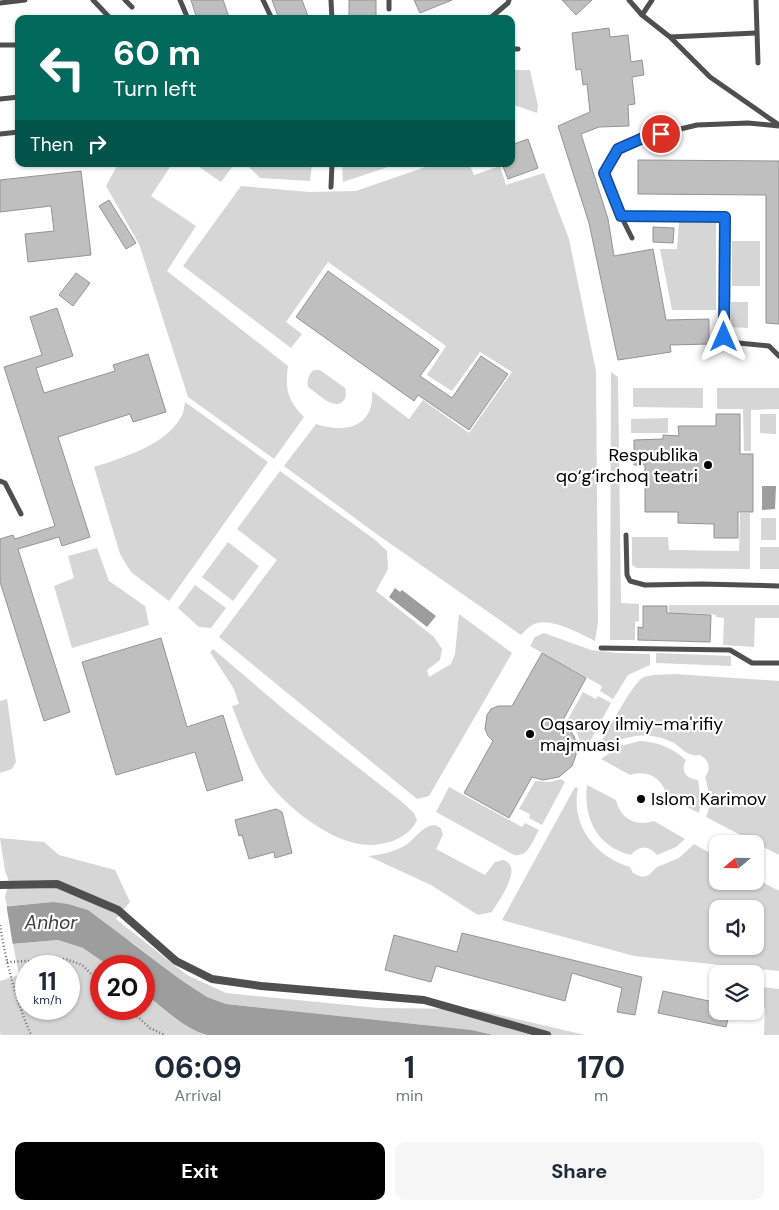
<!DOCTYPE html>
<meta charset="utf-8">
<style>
body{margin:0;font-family:"DM Sans",sans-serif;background:#f6f6f7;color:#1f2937;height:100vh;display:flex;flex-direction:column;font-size:19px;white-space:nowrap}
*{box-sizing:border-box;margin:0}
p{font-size:16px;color:#747a83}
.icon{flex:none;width:28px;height:28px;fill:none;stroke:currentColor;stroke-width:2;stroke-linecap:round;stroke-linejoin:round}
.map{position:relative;height:1035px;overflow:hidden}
.side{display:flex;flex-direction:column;background:#fff;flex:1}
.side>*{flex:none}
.hud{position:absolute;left:15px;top:15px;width:500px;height:152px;border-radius:10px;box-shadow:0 1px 4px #0004;background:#00695c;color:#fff;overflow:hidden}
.needle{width:32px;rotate:250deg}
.controls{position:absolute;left:709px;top:835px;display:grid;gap:10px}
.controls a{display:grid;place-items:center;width:55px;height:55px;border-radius:10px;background:#fff;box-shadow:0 1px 4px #0004;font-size:25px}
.speed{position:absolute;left:15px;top:955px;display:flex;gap:10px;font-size:25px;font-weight:700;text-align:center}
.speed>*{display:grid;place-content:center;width:65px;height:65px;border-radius:50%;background:#fff;box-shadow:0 1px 4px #0004;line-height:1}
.speed small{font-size:12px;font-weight:400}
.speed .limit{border:8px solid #d22;background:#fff;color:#111}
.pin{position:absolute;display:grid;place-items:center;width:42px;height:42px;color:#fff;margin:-21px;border:2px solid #fff;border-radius:50%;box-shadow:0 1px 5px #0007}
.me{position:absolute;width:55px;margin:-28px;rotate:0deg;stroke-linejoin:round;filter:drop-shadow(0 0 4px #0008)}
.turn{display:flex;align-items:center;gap:18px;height:105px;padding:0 15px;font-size:22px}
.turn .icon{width:65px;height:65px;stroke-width:2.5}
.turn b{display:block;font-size:35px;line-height:42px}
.then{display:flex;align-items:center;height:48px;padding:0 15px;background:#0003;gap:10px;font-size:19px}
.eta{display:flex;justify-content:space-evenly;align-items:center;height:85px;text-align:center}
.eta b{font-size:30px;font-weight:700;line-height:35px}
.action{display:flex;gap:10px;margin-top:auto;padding:10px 15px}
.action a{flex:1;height:58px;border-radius:10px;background:#000;color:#fff;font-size:20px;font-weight:700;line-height:58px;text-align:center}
.action a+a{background:#f6f6f7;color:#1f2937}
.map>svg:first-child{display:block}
.green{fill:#d6d6d6;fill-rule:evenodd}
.water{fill:#9d9d9d}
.pier{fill:#fff}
.building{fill:#bfbfbf;stroke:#939393}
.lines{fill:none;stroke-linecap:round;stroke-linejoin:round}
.path{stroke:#717171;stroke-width:2.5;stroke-dasharray:1 2.5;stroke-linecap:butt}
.service{stroke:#4f4f4f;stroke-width:5}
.pedestrian{stroke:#4f4f4f;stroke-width:8}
.route-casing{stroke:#114b97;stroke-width:12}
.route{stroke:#1a73e8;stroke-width:9}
.poi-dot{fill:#000;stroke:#fff;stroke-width:2}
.labels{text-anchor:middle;stroke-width:4.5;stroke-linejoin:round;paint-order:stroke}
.poi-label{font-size:18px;fill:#000;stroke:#fff;text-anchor:start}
.water-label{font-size:19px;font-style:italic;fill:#3e3e3e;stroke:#fff}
</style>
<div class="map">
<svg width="779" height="1035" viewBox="0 0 779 1035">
<rect width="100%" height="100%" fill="#fff"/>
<g class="green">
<path d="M511,70H530L538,106L537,113L511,104Z"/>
<path d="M118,164H172L151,196L196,226L167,271L288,366C285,389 287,400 304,417L274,459L188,397L139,244L106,186Z"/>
<path d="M195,164H231L233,166L221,182Z"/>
<path d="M248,164H312L310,181L260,178L247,165Z"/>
<path d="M342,164H397L343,182Z"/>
<path d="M434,164H469L474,175L500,166L506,185L544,173L569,239L596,371L598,622L595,641C581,634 553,619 538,623C531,624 526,630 521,635L378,535L284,466L316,424C345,434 375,427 372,391L409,419L423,400L469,433L512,372L480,352L452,391L427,375L446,346L328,262L286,322L302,334L291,348L183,266L241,186L310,192L356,191Z"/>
<path d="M679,222L716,223V310H672L660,249H677Z"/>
<rect x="732" y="241" width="28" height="45"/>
<path d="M731,302H748V328L731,327Z"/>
<path d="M314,370H320L345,388C346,394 347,398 342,402C333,410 316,392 308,387C307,379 308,375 314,370Z"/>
<path d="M611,372L618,377L621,603L639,604V621L635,622V640H610Z"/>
<path d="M633,388H703V408L633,407Z"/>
<path d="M717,388H779V409L751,410V451H744L743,409H717Z"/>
<path d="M185,402L268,462L169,601L131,572L120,554L94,467C122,458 166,445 181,417C184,413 184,406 185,402Z"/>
<path d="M760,414H776V434L760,433Z"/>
<path d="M668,418V433H631V419Z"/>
<path d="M280,471L374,539L387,551L388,569L376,591L434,637L442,649L440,660L427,670L429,677L451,664L455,654L459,614L512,653L429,796L417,799L219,637L277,560L237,529Z"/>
<path d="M740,513H750V569L637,568L632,565V537H668L669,550L739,551Z"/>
<path d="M776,518V540H761V518Z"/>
<path d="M228,542L259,566L233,601L202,577Z"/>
<rect x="760" y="547" width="19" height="22"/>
<path d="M97,548L109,581L145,606L149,625L72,648L54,586L74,578L68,556Z"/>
<path d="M195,585L226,608L211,628L199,627L178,608Z"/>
<path d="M669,605H779V618H755L754,647L723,645L724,618L716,617V615L711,614L669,613Z"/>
<path d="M544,633L591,650L618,653L650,654V665L628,675L613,699L600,691L602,686L530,646L535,637Z"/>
<path d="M213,649L287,712L401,801L414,813L417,820C411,834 395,842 380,844C340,852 284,807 263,775C250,754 241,729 232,706L239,704L234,689L210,652Z"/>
<path d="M656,653L731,656V666L656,663Z"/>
<path d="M675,674L779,681V855L706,817C712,804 709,791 705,777C711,769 710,761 700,755C698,755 695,756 693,755C687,755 679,746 674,743C649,730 623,735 601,750L598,748C605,736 634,680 644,677C654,674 666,675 675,674Z"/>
<path d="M583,692L596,699L598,696L611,703L587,747L582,746L577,733L567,721Z"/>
<path d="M7,699L16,762L12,769L0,773V701Z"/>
<path d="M640,741C659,742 672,748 686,760C680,771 686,779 698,780L701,802L699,813L667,797C663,778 648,769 630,775L601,759L620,746Z"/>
<path d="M561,779L565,782L542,825L529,818L530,814L519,809L535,781L550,782Z"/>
<path d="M587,785L616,800C620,819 636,827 654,821L685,839L676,847L657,855C649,845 639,845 631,855C597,847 583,818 587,785Z"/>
<path d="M449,787L522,827L525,823L539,830C532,841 529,857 514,855L436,812Z"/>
<path d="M575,787L578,788C570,825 596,857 630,867L633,873L637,875L643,877L649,875L657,867L679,858L694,844L717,857L718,881H755V878L779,891V971L634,956L502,920ZM718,909H755V946H718Z"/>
<path d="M435,825L441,828L443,835L436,849L485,875L495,862L503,860C525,866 498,901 492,912L478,915L431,885L368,856C381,855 394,852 406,845C416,838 423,825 435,825Z"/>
<path d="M0,838L44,842L59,855L115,870L130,902L116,919L187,975L226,993L378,1008L474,1009L585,1035H493L472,1030L226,1004L207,997L181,980L134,944L53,902L7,906L5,897L9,881L5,871Z"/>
<path d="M58,940L83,948L109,966H101V1009H144V993C163,1009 183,1028 207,1035H1L0,1033V981L19,975L13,944ZM26,966H69V1009H26Z"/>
<path d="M755,986L779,989V1035H764L765,1008L755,1005Z"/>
</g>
<g class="water">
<path d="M762,486H776L775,509L762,510Z"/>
<path d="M395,588L400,592L402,590L436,616L427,627L389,597Z"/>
<path d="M53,902L68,904L88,910L181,980L207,997L226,1004L472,1030L493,1035H207C183,1028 163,1008 144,993V966H109L83,948L58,940L0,945V907Z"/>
</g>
<path class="pier" d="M6,903L13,946L0,948V904Z"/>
<g class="building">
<path d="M191,0H223L229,17L223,19H197Z"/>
<path d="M272,0H302L309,19H279Z"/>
<path d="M349,0H376V18L349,17Z"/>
<path d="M414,0H452L420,13Z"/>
<path d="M562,0H592L576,15Z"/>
<path d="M609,28L610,37L628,35L631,62L642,60L644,75L632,77L635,104L628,105L629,126L599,127L581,134L608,219L614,256L653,249L666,320L709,319V344L670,345L671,352L618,360L589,223L558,126L590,112L587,84L583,85L581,69L576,70L572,33Z"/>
<path d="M528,139L538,168L508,179L502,164H511V145Z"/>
<path d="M638,160L779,161V324L766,323V195L638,194Z"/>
<path d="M81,171L91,255L28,262L25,234L54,231L51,206L0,212V180Z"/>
<path d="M109,200L136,243L126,249L99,206Z"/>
<path d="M653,227L674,228L673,243L653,242Z"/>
<path d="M328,271L439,350L420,376L452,398L481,356L508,374L469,430L418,395L414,401L296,317Z"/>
<path d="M76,273L90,283L73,306L59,295Z"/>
<path d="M57,308L73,356L36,368L44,393L115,371L113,365L148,354L166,412L133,422L130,414L58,437L90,537L62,546L59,537L18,549L70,712L44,721L0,582V539L13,535L15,539L55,526L4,367L42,355L30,317Z"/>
<path d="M716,414H740V454H753V512H738V538H714V524L678,523V512H645V465H634V440L663,439V435L679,436L678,426H716Z"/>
<path d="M643,606H667V613L711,615L710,642L638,640V627L643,628Z"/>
<path d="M161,638L187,727L223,715L243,780L207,791L195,752L116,775L82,662Z"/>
<path d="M542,653L586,678L563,720L574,736L576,742V755L572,766L559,777L543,780L532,777L509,818L464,793L493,741L488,736L485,729L487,715L491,709L498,706H512Z"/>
<path d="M276,809L282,812L292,853L275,858L274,852L249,859L242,835L239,836L235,820Z"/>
<path d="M462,933L642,977L635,1015L617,1012L622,988L572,973L565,1001L436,966L431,982L385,970L394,935L457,952Z"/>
<path d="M663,991L718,1003V1011H730L726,1027L658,1013Z"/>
</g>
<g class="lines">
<g class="path">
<path d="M0,925C6,963 16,1000 31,1035"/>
<path d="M7,962L66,959L82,965L101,983"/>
<path d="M129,1009L150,1028L165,1035"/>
</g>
<g class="service">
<path d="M93,0L111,19"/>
<path d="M125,0L132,7"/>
<path d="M180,0L188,19"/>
<path d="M263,0L272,19"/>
<path d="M331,0L332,19"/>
<path d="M389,0V9"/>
<path d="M629,0L642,15L670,37L710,77L779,125"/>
<path d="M756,0L758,63"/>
<path d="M0,3L25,0"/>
<path d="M642,15L652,0"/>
<path d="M489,19L508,3L509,0"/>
<path d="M670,37L756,33"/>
<path d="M0,45H18"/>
<path d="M511,49H518"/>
<path d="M0,99L19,97"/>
<path d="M0,134L19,132"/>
<path d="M331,187L332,164"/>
<path d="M621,216L725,217L724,337L728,342L769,346L779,356"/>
<path d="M632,238L621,216L604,173L618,149L643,138L697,125L748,123L779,126"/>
<path d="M0,481L5,483L21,514"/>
<path d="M626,535L627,575L630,581L645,585L702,584L779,586"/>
<path d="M601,648L730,650L752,663H779"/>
</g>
<path class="pedestrian" d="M0,885L57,884L118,910L176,961L212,979L261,986L424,1000L547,1035"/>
</g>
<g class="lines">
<g class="route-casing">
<path id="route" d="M661,134L643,138L618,149L604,173L621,216L725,217L724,337"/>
</g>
<use href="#route" class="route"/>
</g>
<g class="poi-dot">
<circle cx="708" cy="465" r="5"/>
<circle cx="530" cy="734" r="5"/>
<circle cx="641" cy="799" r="5"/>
</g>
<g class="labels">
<g class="poi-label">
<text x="698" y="461" text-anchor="end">Respublika<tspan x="698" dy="21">qo‘g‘irchoq teatri</tspan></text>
<text x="540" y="730">Oqsaroy ilmiy-ma'rifiy<tspan x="540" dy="21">majmuasi</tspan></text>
<text x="651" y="805">Islom Karimov</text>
</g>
<g class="water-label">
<text x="51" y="929">Anhor</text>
</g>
</g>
</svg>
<div class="controls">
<a><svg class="needle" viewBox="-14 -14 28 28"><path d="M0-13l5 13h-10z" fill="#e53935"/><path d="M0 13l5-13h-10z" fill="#747a83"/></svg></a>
<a><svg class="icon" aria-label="sound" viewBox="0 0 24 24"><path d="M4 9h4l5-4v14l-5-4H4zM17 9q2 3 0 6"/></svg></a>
<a><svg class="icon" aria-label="layers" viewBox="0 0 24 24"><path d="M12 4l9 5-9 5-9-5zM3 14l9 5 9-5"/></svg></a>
</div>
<div class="speed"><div>11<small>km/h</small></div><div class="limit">20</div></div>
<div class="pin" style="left:661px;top:134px;background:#d93025"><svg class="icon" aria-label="arrive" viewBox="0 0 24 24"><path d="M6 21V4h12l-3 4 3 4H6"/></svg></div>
<svg class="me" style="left:724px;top:337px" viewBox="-20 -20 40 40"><path d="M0-17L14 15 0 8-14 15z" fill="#1a73e8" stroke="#fff" stroke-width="4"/></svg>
<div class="hud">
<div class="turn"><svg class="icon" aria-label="left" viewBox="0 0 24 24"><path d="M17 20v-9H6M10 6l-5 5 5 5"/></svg><div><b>60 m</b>Turn left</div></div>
<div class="then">Then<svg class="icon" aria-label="right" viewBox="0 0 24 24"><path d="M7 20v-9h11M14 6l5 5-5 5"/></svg></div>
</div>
</div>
<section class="side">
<div class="eta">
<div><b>06:09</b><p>Arrival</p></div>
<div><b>1</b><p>min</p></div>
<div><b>170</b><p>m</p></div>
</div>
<div class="action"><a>Exit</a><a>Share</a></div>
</section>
